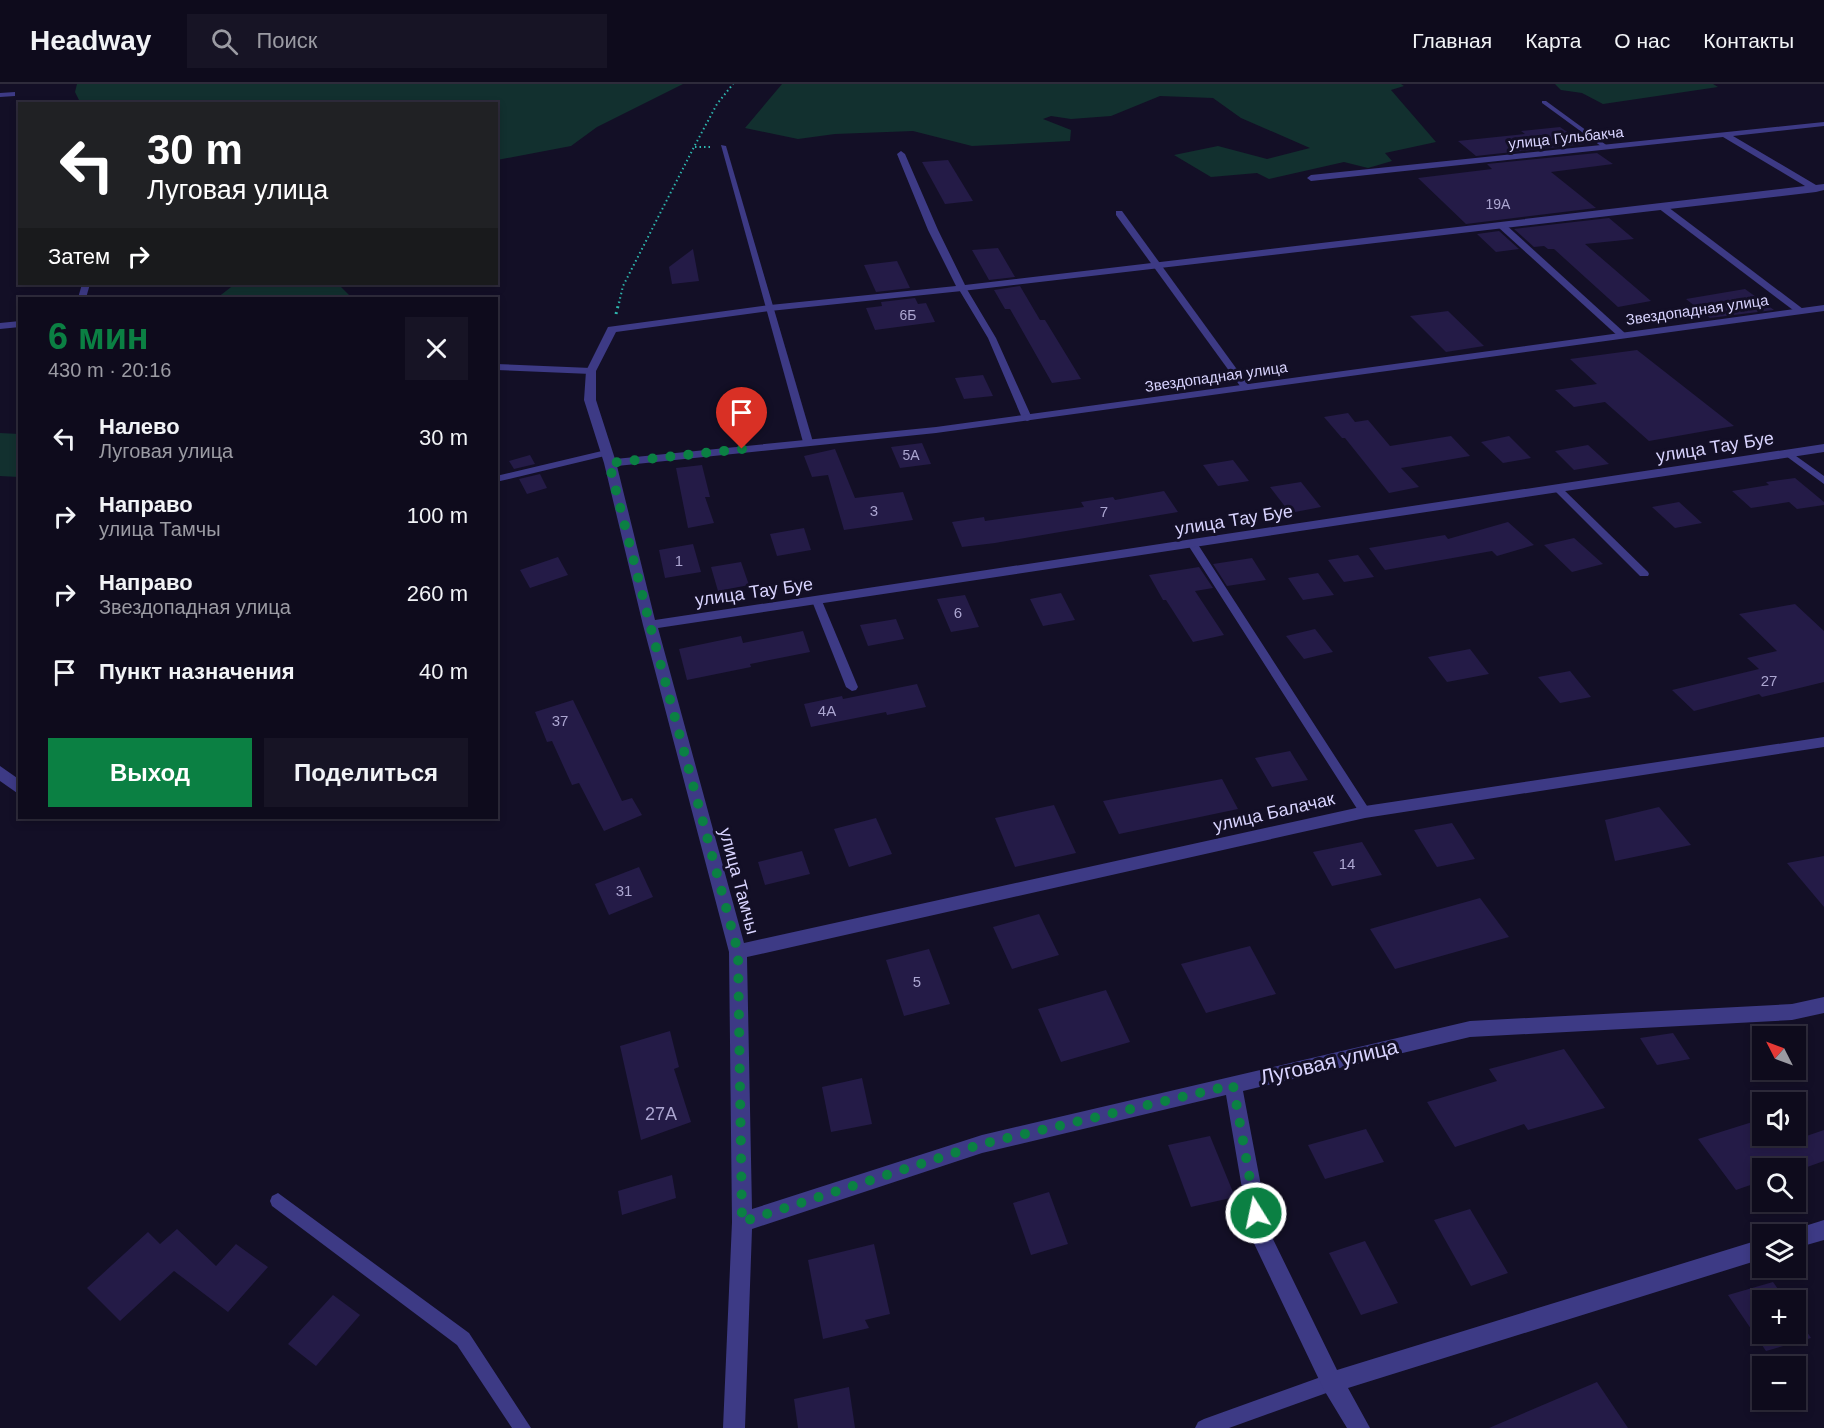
<!DOCTYPE html>
<html lang="ru">
<meta charset="utf-8">
<style>
body{margin:0;font-family:Arial,sans-serif;background:#171425;color:#f1f3f6;height:100vh;display:flex;flex-direction:column;font-size:22px;white-space:nowrap}
*{box-sizing:border-box;margin:0}
p{font-size:20px;color:#9b9ba3}
.icon{flex:none;width:33px;height:33px;fill:none;stroke:currentColor;stroke-width:2;stroke-linecap:round;stroke-linejoin:round}
.map{position:relative;flex:1;overflow:hidden}
.sheet{position:absolute;left:18px;top:213px;width:480px;height:522px;display:flex;flex-direction:column;background:#0e0b1c;border-radius:0px;box-shadow:0 3px 9px #0003,0 0 0 2px #2e2b3b}
.sheet>*{flex:none}
.guide{position:absolute;left:18px;top:18px;width:480px;height:183px;border-radius:0px;box-shadow:0 3px 9px #0003,0 0 0 2px #2e2b3b;background:#202124;color:#fff;overflow:hidden}
.needle{width:39px;rotate:312deg}
.tools{position:absolute;left:1752px;top:942px;display:grid;gap:12px}
.tools a{display:grid;place-items:center;width:54px;height:54px;border-radius:0px;background:#0e0b1c;box-shadow:0 3px 9px #0003,0 0 0 2px #2e2b3b;font-size:30px}
.pin{position:absolute;display:grid;place-items:center;width:51px;height:51px;color:#fff;margin:-62px -26px;border-radius:50% 50% 50% 0;rotate:-45deg;box-shadow:0 0 6px #0007}
.pin .icon{rotate:45deg}
.me{position:absolute;width:66px;margin:-33px;rotate:350deg;stroke-linejoin:round;filter:drop-shadow(0 0 4px #0008)}
.turn{display:flex;align-items:center;gap:21px;height:126px;padding:0 30px;font-size:27px}
.turn .icon{width:78px;height:78px;stroke-width:2.5}
.turn b{display:block;font-size:42px;line-height:51px}
.then{display:flex;align-items:center;height:57px;padding:0 30px;background:#0003;gap:12px;font-size:22px}
.round{display:grid;place-items:center;flex:none;width:63px;height:63px;border-radius:0px;background:#171425}
.head{display:flex;align-items:center;justify-content:space-between;height:102px;padding:0 30px}
h1{font-size:36px;font-weight:700;line-height:45px;color:#0b8043}
.action{display:flex;gap:12px;margin-top:auto;padding:12px 30px}
.action a{flex:1;height:69px;border-radius:0px;background:#0b8043;color:#fff;font-size:24px;font-weight:700;line-height:69px;text-align:center}
.action a+a{background:#171425;color:#f1f3f6}
ul{padding:0;list-style:none}
li{display:flex;align-items:center;gap:18px;height:78px;padding:0 30px}
li div{flex:1}
li b{display:block;font-size:22px}
li em{font-style:normal}
header{display:flex;align-items:center;gap:36px;box-sizing:border-box;height:84px;padding:0 30px;background:#0e0b1c;border-bottom:2px solid #2e2b3b}
header strong{font-size:28px}
nav{display:flex;gap:33px;margin-inline-start:auto;font-size:21px}
.search{width:420px;height:54px;background:#171425;display:flex;align-items:center;gap:15px;box-sizing:border-box;padding:0 21px;border-radius:0px;color:#9b9ba3;font-size:22px}
.map>svg:first-child{display:block}
.green{fill:#12302f}
.building{fill:#241b47}
.lines{fill:none;stroke-linecap:round;stroke-linejoin:round}
.path-far1{stroke:#2fb8b0;stroke-width:2;stroke-dasharray:1.5 3;stroke-linecap:butt}
.path{stroke:#2fb8b0;stroke-width:3;stroke-dasharray:2 4;stroke-linecap:butt}
.service{fill:#3d3a85;fill-rule:evenodd}
.minor{fill:#3d3a85;fill-rule:evenodd}
.route{stroke:#0b8043;stroke-width:10;stroke-dasharray:0 18}
.labels{text-anchor:middle;stroke-width:6;stroke-linejoin:round;paint-order:stroke}
.far-number-label{font-size:14px;fill:#aca6d1}
.far-street-label{font-size:15px;fill:#d9d4ff;stroke:#130f26}
.number-label{font-size:15px;fill:#aca6d1}
.street-label{font-size:18px;fill:#d9d4ff;stroke:#130f26}
.near-number-label{font-size:18px;fill:#aca6d1}
.near-street-label{font-size:21px;fill:#d9d4ff;stroke:#130f26}
</style>
<header>
<strong>Headway</strong>
<div class="search"><svg class="icon" aria-label="search" viewBox="0 0 24 24"><circle cx="10" cy="10" r="6"/><path d="M15 15l6 6"/></svg>Поиск</div>
<nav><a>Главная</a><a>Карта</a><a>О нас</a><a>Контакты</a></nav>
</header>
<div class="map">
<svg width="1824" height="1344" viewBox="0 0 1824 1344">
<rect width="100%" height="100%" fill="#130f26"/>
<g class="green">
<path d="M77,0H683L597,43L571,62L497,76L496,20H81L75,8Z"/>
<path d="M782,0H1401L1404,2L1391,6L1436,58L1385,69L1392,77L1368,84L1344,78L1269,95L1257,89L1211,93L1174,71L1218,62L1267,75L1310,64L1241,34L1213,14L1160,12L1111,32L1071,35L1051,32L1043,35L1071,46L1070,57L972,62L913,47L835,50L798,55L745,44Z"/>
<path d="M1555,0H1713L1718,3L1603,20L1582,9L1561,6Z"/>
<path d="M235,200H338L349,211L348,214H217Z"/>
<path d="M0,349L19,350V393L0,392Z"/>
</g>
<g class="building">
<path d="M1560,43L1585,60L1476,72L1458,57L1525,50L1521,47Z"/>
<path d="M1597,69L1613,80L1551,88L1596,124L1466,140L1418,94L1492,85L1487,80Z"/>
<path d="M948,76L973,117L945,120L922,78Z"/>
<path d="M1609,134L1634,155L1585,160L1651,217L1618,223L1554,165H1548L1544,162L1534,163L1514,145Z"/>
<path d="M1499,147L1519,165L1496,168L1477,150Z"/>
<path d="M998,164L1015,193L989,196L972,166Z"/>
<path d="M693,165L699,197L672,200L669,183Z"/>
<path d="M897,177L910,204L876,208L864,181Z"/>
<path d="M1020,202L1040,236H1045L1081,295L1052,299L1010,225H1005L994,206Z"/>
<path d="M1745,205L1774,226L1710,234L1686,215Z"/>
<path d="M915,214L918,220L926,219L935,238L875,246L866,224L882,222L881,218Z"/>
<path d="M1448,227L1484,262L1446,268L1410,232Z"/>
<path d="M1637,266L1734,342L1649,357L1605,318L1574,323L1555,306L1597,300L1570,275Z"/>
<path d="M983,291L993,312L964,315L955,294Z"/>
<path d="M1348,329L1355,338L1368,336L1390,362L1451,352L1470,372L1401,384L1419,403L1389,409L1345,354H1342L1324,333Z"/>
<path d="M1509,352L1531,374L1503,379L1481,358Z"/>
<path d="M922,359L931,380L900,384L891,363Z"/>
<path d="M1588,361L1609,380L1574,386L1555,367Z"/>
<path d="M835,365L855,414L903,408L913,436L844,446L828,391L812,393L804,372Z"/>
<path d="M530,371L535,380L514,385L509,377Z"/>
<path d="M1233,376L1249,397L1218,402L1203,381Z"/>
<path d="M702,381L710,413H705L714,439L688,444L676,384Z"/>
<path d="M540,390L547,404L527,410L519,395Z"/>
<path d="M1795,394L1824,418V421L1797,425L1789,418L1751,424L1732,407L1769,401L1766,398Z"/>
<path d="M1301,398L1321,423L1290,429L1270,403Z"/>
<path d="M1164,407L1178,428L995,459L962,463L952,438L984,433L985,437L1084,423L1081,418L1113,413L1115,416Z"/>
<path d="M1679,418L1702,439L1675,444L1652,423Z"/>
<path d="M1508,438L1534,461L1497,472L1492,467L1385,486L1369,464L1445,451L1448,455Z"/>
<path d="M804,444L811,466L777,472L770,450Z"/>
<path d="M1574,454L1603,480L1572,488L1544,461Z"/>
<path d="M693,460L701,488L665,494L659,466Z"/>
<path d="M1358,471L1374,493L1344,498L1328,476Z"/>
<path d="M558,473L568,491L530,504L520,486Z"/>
<path d="M1252,474L1266,496L1227,502L1213,480Z"/>
<path d="M741,478L749,501L718,507L711,483Z"/>
<path d="M1199,483L1213,504L1195,507L1224,551L1193,558L1166,516H1163L1149,491Z"/>
<path d="M1318,489L1334,511L1303,516L1288,494Z"/>
<path d="M1061,509L1075,536L1043,542L1030,515Z"/>
<path d="M965,511L979,543L951,548L937,515Z"/>
<path d="M1795,520L1824,547V598L1762,613L1759,610L1694,627L1672,606L1759,585L1747,574L1777,567L1739,530Z"/>
<path d="M896,535L904,555L868,562L860,541Z"/>
<path d="M1315,545L1333,568L1304,575L1286,552Z"/>
<path d="M803,547L810,568L750,580L751,583L687,596L679,565L741,552L743,559Z"/>
<path d="M1470,565L1489,590L1447,598L1428,573Z"/>
<path d="M1570,587L1591,613L1560,619L1538,593Z"/>
<path d="M917,600L926,623L887,631L886,628L811,643L804,620L842,612L843,615Z"/>
<path d="M573,616L622,717L632,714L642,731L604,747L579,699L572,701L552,657L547,658L535,628Z"/>
<path d="M1290,667L1308,696L1272,703L1255,674Z"/>
<path d="M1222,695L1238,725L1119,750L1103,717Z"/>
<path d="M1054,721L1076,769L1015,783L995,734Z"/>
<path d="M1659,723L1691,761L1615,777L1605,736Z"/>
<path d="M876,734L892,770L849,783L834,745Z"/>
<path d="M1452,739L1475,775L1437,783L1414,746Z"/>
<path d="M1362,758L1382,791L1332,802L1313,768Z"/>
<path d="M802,767L810,790L765,801L758,778Z"/>
<path d="M1824,772V823L1787,779Z"/>
<path d="M639,783L653,813L609,831L595,800Z"/>
<path d="M1480,814L1509,853L1395,885L1370,845Z"/>
<path d="M1039,830L1059,871L1012,885L993,843Z"/>
<path d="M1250,862L1276,910L1206,929L1181,880Z"/>
<path d="M929,865L950,920L904,932L886,876Z"/>
<path d="M1106,906L1130,958L1061,978L1038,925Z"/>
<path d="M670,947L679,983L674,985L691,1038L641,1056L620,962Z"/>
<path d="M1673,949L1690,975L1657,981L1640,954Z"/>
<path d="M1564,965L1605,1024L1528,1046L1524,1040L1455,1063L1427,1018L1497,997L1489,985Z"/>
<path d="M862,994L872,1040L831,1048L822,1003Z"/>
<path d="M1762,1035V1052H1776L1783,1060L1824,1046V1077L1796,1087V1084H1762V1097L1736,1106L1698,1055Z"/>
<path d="M1366,1045L1384,1078L1325,1095L1308,1061Z"/>
<path d="M1210,1052L1235,1113L1191,1123L1168,1061Z"/>
<path d="M672,1091L676,1114L622,1131L618,1107Z"/>
<path d="M1049,1108L1068,1160L1031,1171L1013,1119Z"/>
<path d="M1470,1125L1508,1189L1471,1202L1434,1136Z"/>
<path d="M177,1145L216,1182L236,1160L268,1183L228,1228L174,1187L120,1237L87,1204L148,1148L160,1160Z"/>
<path d="M1365,1157L1398,1219L1361,1231L1329,1169Z"/>
<path d="M874,1160L890,1230L865,1236L869,1244L823,1255L808,1176Z"/>
<path d="M1773,1198L1786,1216H1762V1250H1796V1231L1811,1254L1766,1267L1728,1211Z"/>
<path d="M333,1211L360,1231L316,1282L288,1260Z"/>
<path d="M1597,1298L1628,1344H1489Z"/>
<path d="M849,1303L855,1344H798L794,1315Z"/>
</g>
<g class="lines">
<g class="path-far1">
<path d="M710,63H694L717,20L733,0"/>
<path d="M619,219L623,202L694,63"/>
</g>
<path class="path" d="M616,230L619,218"/>
<g class="service">
<path d="M1542,17H1546L1609,63V65H1605L1542,19Z"/>
<path d="M721,61L726,62L813,358L811,360L808,361L803,358Z"/>
<path d="M1658,120H1664L1803,225V229H1797L1658,124Z"/>
<path d="M1116,127H1122L1249,302V306H1243L1116,131Z"/>
<path d="M1498,139H1504L1626,250V254H1620L1498,143Z"/>
<path d="M82,200H90L86,214H78Z"/>
<path d="M959,202H965L996,254L1032,334L1030,336L1027,337L1022,334L988,254L958,204Z"/>
<path d="M496,280L591,284L595,287L591,290L496,286Z"/>
<path d="M606,366L609,367V371L496,398V392Z"/>
<path d="M1789,367L1824,392V400L1786,372L1784,370Z"/>
<path d="M1558,402L1561,403L1648,488L1649,490L1648,492H1640L1555,407V403Z"/>
<path d="M1193,458L1197,459L1369,725L1371,728L1369,731H1361L1188,461Z"/>
<path d="M817,513L822,517L858,603L856,606L852,607L846,603L812,517Z"/>
<path d="M278,1109L469,1249L531,1344H512L457,1261L272,1122L270,1117L272,1112Z"/>
<path d="M1332,1289L1338,1292L1341,1298L1338,1304L1332,1307L1229,1344H1195L1198,1338L1204,1335Z"/>
</g>
<g class="minor">
<path d="M15,8V12L0,13V9Z"/>
<path d="M1824,38V42L1733,52L1816,101L1824,100V106L1816,108L962,207L770,227L616,248L596,287V316L615,375L936,343L1824,221V227L936,349L617,382L655,536L1824,360V368L658,544L744,859L1365,722L1824,653V663L1365,734L747,873L752,1125L982,1051L1470,937L1792,920L1824,913V929L1792,936L1470,953L1243,1007L1270,1149L1337,1286L1762,1155V1175L1348,1304L1370,1344H1347L1324,1306L1250,1151L1226,1011L982,1069L752,1145L745,1344H723L732,1138L729,868L643,541L604,379L584,316L586,287L608,243L770,221L956,202L928,146L897,70L901,67L905,70L938,146L965,201L1805,102L1723,53L1311,97L1307,94L1311,91Z"/>
<path d="M20,237V243L0,245V239Z"/>
<path d="M0,682L20,696V711L0,697Z"/>
<path d="M1824,1136V1156L1796,1164V1150H1787L1789,1147Z"/>
</g>
</g>
<g class="lines">
<path class="route" d="M742,365L609,379L650,541L738,868L742,1138L982,1060L1233,1001L1256,1129"/>
</g>
<g class="labels">
<g class="far-number-label">
<text x="1498" y="125">19А</text>
<text x="908" y="236">6Б</text>
<text x="911" y="376">5А</text>
</g>
<g class="far-street-label">
<text transform="translate(1566 54) rotate(-6)" y="5">улица Гульбакча</text>
<text transform="translate(1697 226) rotate(-8)" y="5">Звездопадная улица</text>
<text transform="translate(1216 293) rotate(-8)" y="5">Звездопадная улица</text>
</g>
<g class="number-label">
<text x="874" y="432">3</text>
<text x="1104" y="433">7</text>
<text x="679" y="482">1</text>
<text x="958" y="534">6</text>
<text x="1769" y="602">27</text>
<text x="827" y="632">4А</text>
<text x="560" y="642">37</text>
<text x="1347" y="785">14</text>
<text x="624" y="812">31</text>
<text x="917" y="903">5</text>
</g>
<g class="street-label">
<text transform="translate(1715 363) rotate(-9)" y="6">улица Тау Буе</text>
<text transform="translate(1234 436) rotate(-9)" y="6">улица Тау Буе</text>
<text transform="translate(754 508) rotate(-8)" y="6">улица Тау Буе</text>
<text transform="translate(1274 728) rotate(-13)" y="6">улица Балачак</text>
<text transform="translate(739 797) rotate(75)" y="6">улица Тамчы</text>
</g>
<g class="near-number-label">
<text x="661" y="1036">27А</text>
</g>
<g class="near-street-label">
<text transform="translate(1329 978) rotate(-13)" y="7">Луговая улица</text>
</g>
</g>
</svg>
<div class="tools">
<a><svg class="needle" viewBox="-14 -14 28 28"><path d="M0-13l5 13h-10z" fill="#e53935"/><path d="M0 13l5-13h-10z" fill="#9b9ba3"/></svg></a>
<a><svg class="icon" aria-label="sound" viewBox="0 0 24 24"><path d="M4 9h4l5-4v14l-5-4H4zM17 9q2 3 0 6"/></svg></a>
<a><svg class="icon" aria-label="search" viewBox="0 0 24 24"><circle cx="10" cy="10" r="6"/><path d="M15 15l6 6"/></svg></a>
<a><svg class="icon" aria-label="layers" viewBox="0 0 24 24"><path d="M12 4l9 5-9 5-9-5zM3 14l9 5 9-5"/></svg></a>
<a>+</a>
<a>−</a>
</div>
<div class="pin" style="left:742px;top:365px;background:#d93025"><svg class="icon" aria-label="arrive" viewBox="0 0 24 24"><path d="M6 21V4h12l-3 4 3 4H6"/></svg></div>
<svg class="me" style="left:1256px;top:1129px" viewBox="-20 -20 40 40"><circle r="17" fill="#0b8043" stroke="#fff" stroke-width="3"/><path d="M0-11L8 9 0 5-8 9z" fill="#fff"/></svg>
<div class="guide">
<div class="turn"><svg class="icon" aria-label="left" viewBox="0 0 24 24"><path d="M17 20v-9H6M10 6l-5 5 5 5"/></svg><div><b>30 m</b>Луговая улица</div></div>
<div class="then">Затем<svg class="icon" aria-label="right" viewBox="0 0 24 24"><path d="M7 20v-9h11M14 6l5 5-5 5"/></svg></div>
</div>
<section class="sheet">
<div class="head"><div><h1>6 мин</h1><p>430 m · 20:16</p></div><a class="round"><svg class="icon" aria-label="close" viewBox="0 0 24 24"><path d="M6 6l12 12M18 6L6 18"/></svg></a></div>
<ul>
<li><svg class="icon" aria-label="left" viewBox="0 0 24 24"><path d="M17 20v-9H6M10 6l-5 5 5 5"/></svg><div><b>Налево</b><p>Луговая улица</p></div><em>30 m</em></li>
<li><svg class="icon" aria-label="right" viewBox="0 0 24 24"><path d="M7 20v-9h11M14 6l5 5-5 5"/></svg><div><b>Направо</b><p>улица Тамчы</p></div><em>100 m</em></li>
<li><svg class="icon" aria-label="right" viewBox="0 0 24 24"><path d="M7 20v-9h11M14 6l5 5-5 5"/></svg><div><b>Направо</b><p>Звездопадная улица</p></div><em>260 m</em></li>
<li><svg class="icon" aria-label="arrive" viewBox="0 0 24 24"><path d="M6 21V4h12l-3 4 3 4H6"/></svg><div><b>Пункт назначения</b></div><em>40 m</em></li>
</ul>
<div class="action"><a>Выход</a><a>Поделиться</a></div>
</section>
</div>
